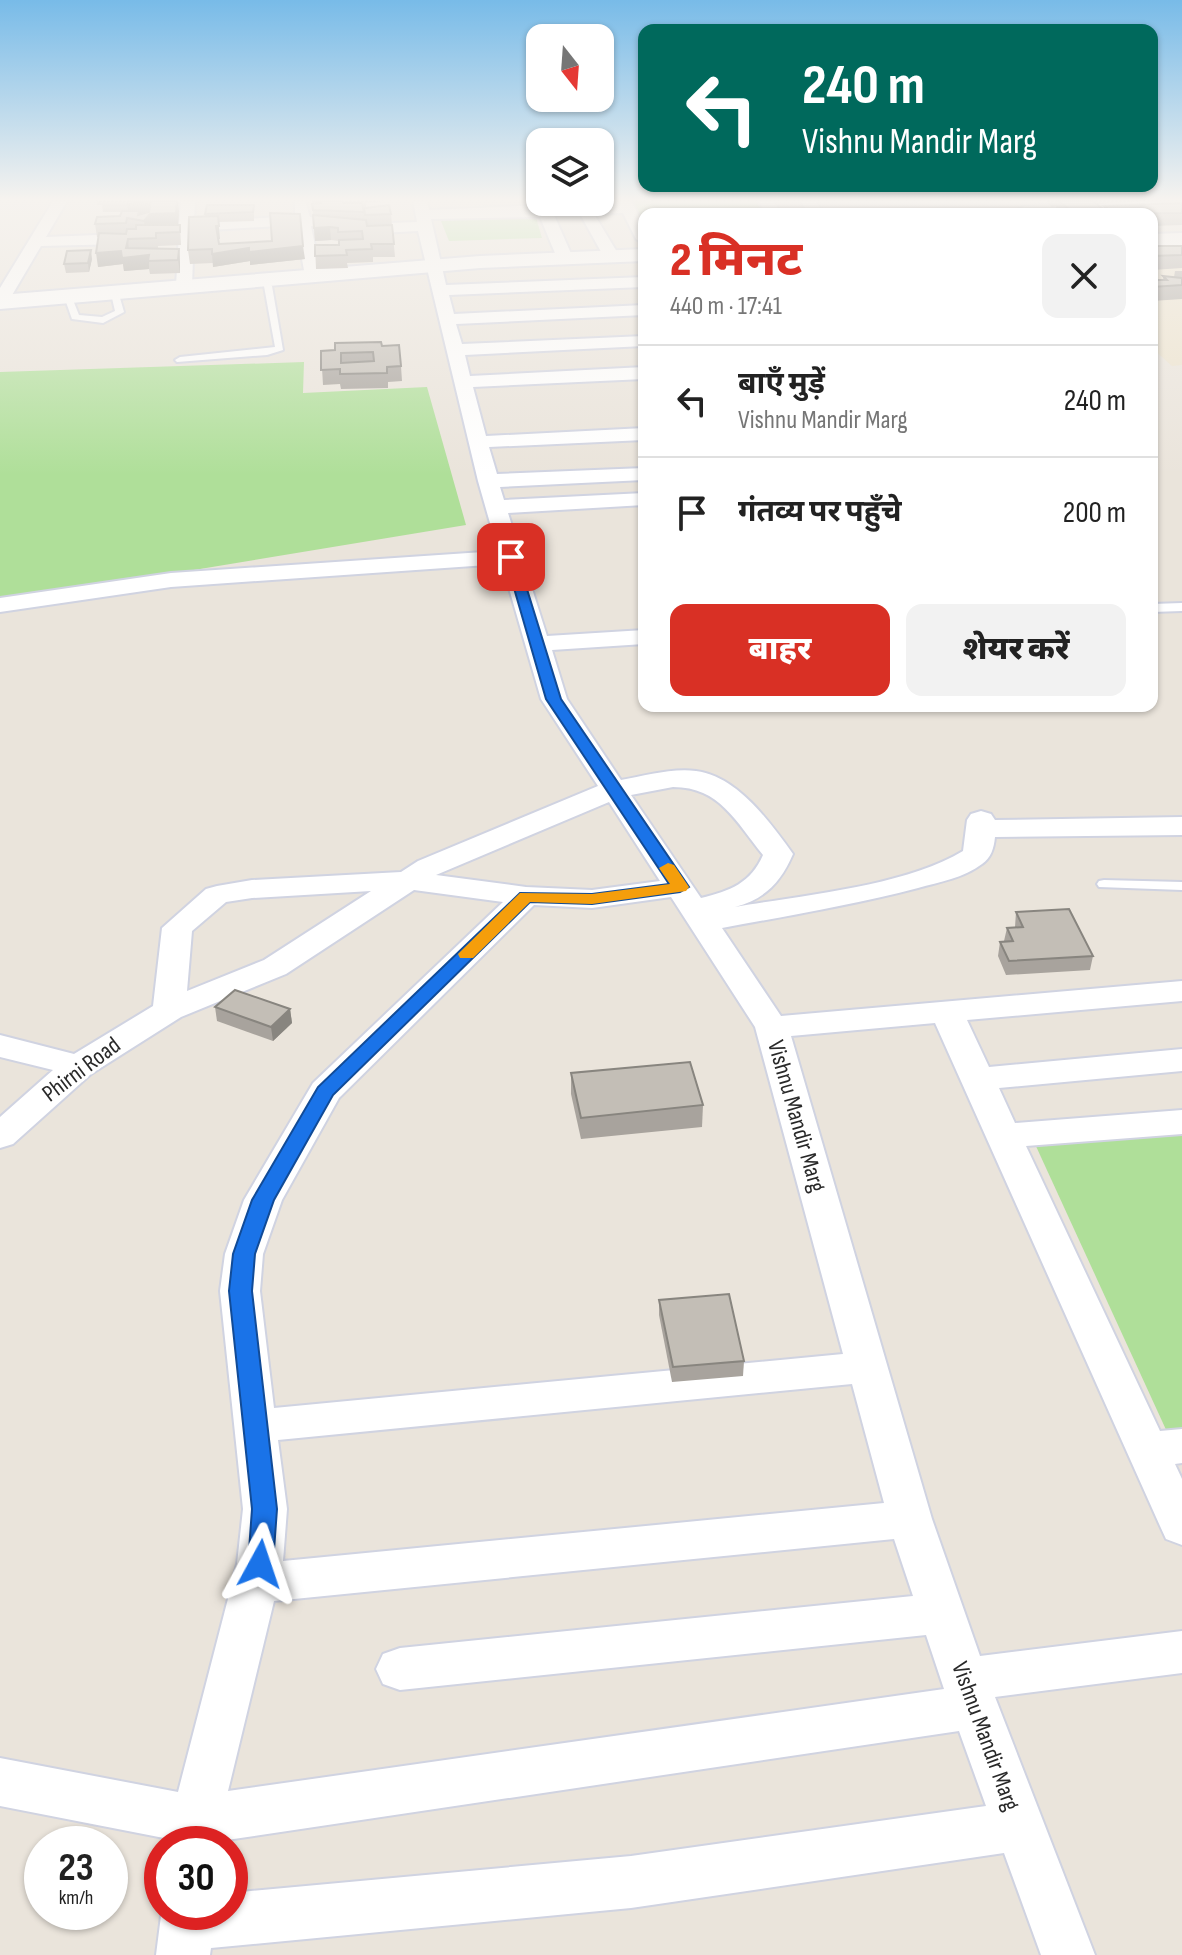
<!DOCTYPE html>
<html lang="hi">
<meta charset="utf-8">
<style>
body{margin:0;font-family:"Sofia Sans Condensed","Noto Sans Devanagari",sans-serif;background:#f2f2f2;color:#222;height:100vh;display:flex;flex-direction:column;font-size:30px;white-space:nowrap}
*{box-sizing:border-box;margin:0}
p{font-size:26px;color:#767676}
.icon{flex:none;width:44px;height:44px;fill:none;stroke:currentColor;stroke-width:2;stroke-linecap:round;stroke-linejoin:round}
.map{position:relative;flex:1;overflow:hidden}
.details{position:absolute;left:638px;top:208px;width:520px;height:504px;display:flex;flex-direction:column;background:#fff;border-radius:16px;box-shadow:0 2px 6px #0004}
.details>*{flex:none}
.top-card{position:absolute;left:638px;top:24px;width:520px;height:168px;border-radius:16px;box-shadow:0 2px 6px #0004;background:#00695c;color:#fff;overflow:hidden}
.needle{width:52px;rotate:163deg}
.controls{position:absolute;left:526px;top:24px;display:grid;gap:16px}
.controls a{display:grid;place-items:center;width:88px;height:88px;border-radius:16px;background:#fff;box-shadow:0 2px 6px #0004;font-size:40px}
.speed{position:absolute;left:24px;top:1826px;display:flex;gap:16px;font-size:40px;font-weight:700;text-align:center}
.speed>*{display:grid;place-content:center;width:104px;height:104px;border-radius:50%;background:#fff;box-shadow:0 2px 6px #0004;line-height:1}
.speed small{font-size:20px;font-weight:400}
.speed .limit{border:12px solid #d22;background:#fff;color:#111}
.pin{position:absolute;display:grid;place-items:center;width:68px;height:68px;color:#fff;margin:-34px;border-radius:16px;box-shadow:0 4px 12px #0006}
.me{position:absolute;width:88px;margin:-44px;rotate:5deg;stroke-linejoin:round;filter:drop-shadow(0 0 6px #0008)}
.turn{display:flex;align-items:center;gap:28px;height:168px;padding:0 32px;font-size:36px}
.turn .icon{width:104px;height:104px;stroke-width:2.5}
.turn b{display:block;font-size:56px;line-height:68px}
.round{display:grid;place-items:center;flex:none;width:84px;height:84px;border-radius:16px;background:#f2f2f2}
.overview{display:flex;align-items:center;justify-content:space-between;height:136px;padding:0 32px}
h1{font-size:48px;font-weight:800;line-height:60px;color:#d93025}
.primary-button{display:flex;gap:16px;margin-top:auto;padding:16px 32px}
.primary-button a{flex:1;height:92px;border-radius:16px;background:#d93025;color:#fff;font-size:32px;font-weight:800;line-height:92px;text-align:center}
.primary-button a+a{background:#f2f2f2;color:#222}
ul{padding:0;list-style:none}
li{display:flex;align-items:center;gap:24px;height:112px;padding:0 32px;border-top:2px solid #e0e0e0}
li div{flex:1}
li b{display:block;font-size:30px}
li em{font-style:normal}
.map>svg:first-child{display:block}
.education{fill:#ece2cb}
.green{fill:#afdf99}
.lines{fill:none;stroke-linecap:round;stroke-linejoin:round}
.service-casing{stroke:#d0d3e1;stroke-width:4}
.minor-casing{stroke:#d0d3e1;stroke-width:4}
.tertiary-casing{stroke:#d0d3e1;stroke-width:4}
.service{fill:#fff;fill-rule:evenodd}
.minor{fill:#fff;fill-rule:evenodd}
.tertiary{fill:#fff;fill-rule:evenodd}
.wall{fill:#a8a39d}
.shaded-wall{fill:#88857f}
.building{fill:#c3beb6;stroke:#88857f;stroke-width:2;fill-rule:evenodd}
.route{fill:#1a73e8;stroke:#114b97;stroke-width:2}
.slow{fill:#f59e0b}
.labels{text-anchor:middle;stroke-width:6;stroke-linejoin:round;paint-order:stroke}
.street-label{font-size:24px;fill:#292929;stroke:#fff}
</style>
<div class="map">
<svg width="1182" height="1955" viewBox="0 0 1182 1955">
<rect width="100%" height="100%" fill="#eae4db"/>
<path class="education" d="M1182,243V365L1172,366L1152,348V244Z"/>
<g class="green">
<path d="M628,201H769L779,214H644V231Z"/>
<path d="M535,214L542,238L449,241L441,221L457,220L458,215Z"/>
<path d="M304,362L303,393L427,387L466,525L0,602V372Z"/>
<path d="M1182,1132V1432L1168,1434L1035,1144Z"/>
</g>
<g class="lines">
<g class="service-casing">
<g id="service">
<path d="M268,284L272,286L283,350L267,355L177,362L175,360L180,357L275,347L264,286Z"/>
<path d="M116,296L120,298L124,312L103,323L72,319L66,302L73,300L79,315L102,317L115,311L112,298Z"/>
<path d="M1182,603V611L1152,612V604Z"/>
<path d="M1104,880L1182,882V890L1099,887L1097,884L1099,881Z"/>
</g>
</g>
<g class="minor-casing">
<g id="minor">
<path d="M53,201H67L46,237L122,234L179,224L181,201H195L194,222L295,216V201H305L310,217L361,224L417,222L413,201H427L429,210L631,201L644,225V244L636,239L623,213L594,214L620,257L612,262L604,257L580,214L554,215L573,258L565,263L557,258L540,217L431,219L446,285L644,277V287L449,295L454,314L644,305V315L456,324L462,344L644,336V346L465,355L470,376L644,367V379L473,387L486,436L644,428V440L489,447L497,474L644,468V480L500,487L504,500L644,493V505L508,513L547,636L644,630V644L552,650L567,699L621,780C645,776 671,768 696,771C737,776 770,822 793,854C781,882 765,899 735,907C803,895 906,886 963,851L967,820L971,814L981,811L991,814L995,820L1182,817V835L995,837C994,848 991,858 982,864C964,878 939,882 918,888C853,905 787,916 722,928L781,1016L1182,981V1001L967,1020L989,1067L1182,1049V1071L999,1088L1015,1123L1182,1110V1134L1026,1146L1160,1431L1182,1429V1463L1175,1464L1182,1479V1545L1166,1539L1160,1526L935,1023L791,1036L932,1519L980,1656L1182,1631V1673L995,1697L1095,1955H1041L1004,1853L631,1908L211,1948L210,1955H156L162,1908V1912H230V1893L631,1856L986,1806L959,1731L220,1841V1844H168L169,1839L0,1806V1758L178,1792L237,1564L243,1509L220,1291L225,1254L244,1200L313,1083L503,902L414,890L286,974L181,1017L91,1074L13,1144L0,1148V1117L53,1070L0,1057V1035L74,1054L153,1006L162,928L206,889L217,886L252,880L401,872L418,861L598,786L541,699L502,564L171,587L0,612V598L171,573L498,551L478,481L418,231L361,234L311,226L321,276L313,281L305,276L296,225L194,231L192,286L184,291L176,286L179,233L122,244L41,246L8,302L0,307V288ZM673,787C720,787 736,822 763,855C751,883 730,891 701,898L631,795ZM609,802L660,881L592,890L526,887L436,875ZM371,891L264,960L187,991L192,931L226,902L252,898ZM671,897L755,1027L843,1354L274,1408L260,1291L263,1254L282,1200L339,1098L534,905L592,908ZM852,1384L884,1503L283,1561L287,1509L278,1440ZM894,1539L913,1596L400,1648L383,1654L376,1669L383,1684L400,1690L926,1635L944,1689L228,1791L274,1601Z"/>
<path d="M758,201H773L782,214H767Z"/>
<path d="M800,201H815L825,214H810Z"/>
<path d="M1137,201H1182V208L1035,214H1023L1018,210L1025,206Z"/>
</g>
</g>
<g class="tertiary-casing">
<g id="tertiary">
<path d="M1182,233V245L1152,246V234Z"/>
<path d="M644,249V261L480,268L0,309V295L480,256Z"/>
</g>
</g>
<use href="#service" class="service"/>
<use href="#minor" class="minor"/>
<use href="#tertiary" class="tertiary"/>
</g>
<g class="wall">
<path d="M97,201H178L179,213L178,225H180L181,245L158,246V249H179L180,262V273L150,274L149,269L124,271L123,264L98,267L99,237H97L95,224L120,216L121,212H103L102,205H97Z"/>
<path d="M312,201H386L366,203V208L391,214L395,257H373V262L347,263L348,268L316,269L315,245H339V241L331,240L315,241Z"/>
<path d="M1046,201H1148L1096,204L1104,209V206L1182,203V225L1152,226V214H1058L1056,212V206L1052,207Z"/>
<path d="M254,205V221L219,222V244L305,259L250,265V261L213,267V263L190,264L188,250L205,216V214Z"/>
<path d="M1152,246H1182V268L1152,270Z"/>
<path d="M92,259L89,272L66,273L64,264Z"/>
<path d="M1175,271H1182V299L1152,301V280H1163V276L1174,277Z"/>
<path d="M382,346L401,366L402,381L388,382V388L341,389L340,384L323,385L321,351Z"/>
<path d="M1016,912L1093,956L1090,970L1006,975L998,956L1000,942L1004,941L1007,928L1015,927Z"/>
<path d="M215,1007L290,1009L292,1023L273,1041L217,1021Z"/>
<path d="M571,1073L703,1105L702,1127L581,1139L571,1094Z"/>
<path d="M659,1300L744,1361L743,1376L672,1382L659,1315Z"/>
</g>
<g class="shaded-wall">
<path d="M178,201L179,213L178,225L145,233L144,221L129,216L127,204Z"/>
<path d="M218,216L220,239H217L216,226Z"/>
<path d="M330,227L331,240L315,241L314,228Z"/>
<path d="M128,239L129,252L149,255V269L124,271L123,264L98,267L96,253L121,251L126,248Z"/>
<path d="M303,246L305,259L250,265V261L213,267L212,254L249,248Z"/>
<path d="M179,249L180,262V273L178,260Z"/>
<path d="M91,250L92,259L89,272L88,263Z"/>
<path d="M290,1009L292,1023L273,1041L271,1027Z"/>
</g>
<g class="building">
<path d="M128,201H150L127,204Z"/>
<path d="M151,201H177L176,213L150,214L144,221L127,218L126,223L95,224L97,217L120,216L122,211H139L138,215L149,212Z"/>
<path d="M312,201H342L343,203H362L364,212L313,210L312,204L322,203Z"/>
<path d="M1059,201H1093L1103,209H1108L1104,206L1182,203V213L1075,214Z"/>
<path d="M207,205H254L253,212L205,214Z"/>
<path d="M389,205L391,214L365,215L364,208Z"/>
<path d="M270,213L300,214L303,246L249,252V248L212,254V249L188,250L189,217L218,216L219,226H216L219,244L272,241Z"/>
<path d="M313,215L366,220L367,226L392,225L394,244H371L372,249L346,250L347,255L315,256V245H339V240L363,239L362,231L338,232V228L330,227L314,228Z"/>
<path d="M136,225H180V232L156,233V238L128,239L126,248L179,249L178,260L148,261L149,255L122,258L121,251L96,253L99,233L126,234L127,229H136Z"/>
<path d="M1152,246H1182V255L1152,256Z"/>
<path d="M91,250L88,263L64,264L67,251Z"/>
<path d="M1163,276L1182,278V285L1152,287V280H1167Z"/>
<path d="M381,342L382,346L399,345L401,366L387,367V373L340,374V369L321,370V351L335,350V343ZM373,352L374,361L341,363V353Z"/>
<path d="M1069,909L1093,956L1009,961L1000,942L1013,941L1007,928L1023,927L1016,912Z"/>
<path d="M235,990L290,1009L271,1027L215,1007Z"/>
<path d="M690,1062L703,1105L581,1118L571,1073Z"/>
<path d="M729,1294L744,1361L673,1367L659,1300Z"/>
</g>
<linearGradient id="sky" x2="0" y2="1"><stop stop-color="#78bbe8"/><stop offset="0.42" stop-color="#f6f3ef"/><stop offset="1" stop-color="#f6f3ef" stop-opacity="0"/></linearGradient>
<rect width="1182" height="475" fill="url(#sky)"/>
<path class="route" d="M511,553L517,557L561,699L689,887L680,892L592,904L530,902L333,1095L274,1200L255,1254L252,1291L277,1509L273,1564L269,1572L260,1575L251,1572L248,1564L252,1509L229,1291L233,1254L252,1200L318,1087L520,893L592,894L669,884L546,699L505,557Z"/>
<path class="slow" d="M668,863L674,865L689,887L686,891L592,904L530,902L473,958H460L458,954L520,893L592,894L670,884L659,868Z"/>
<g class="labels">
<g class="street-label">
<text transform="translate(81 1069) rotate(-37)" y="8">Phirni Road</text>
<text transform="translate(797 1116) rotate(74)" y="8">Vishnu Mandir Marg</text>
<text transform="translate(986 1736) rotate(70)" y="8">Vishnu Mandir Marg</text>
</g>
</g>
</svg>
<div class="controls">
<a><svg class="needle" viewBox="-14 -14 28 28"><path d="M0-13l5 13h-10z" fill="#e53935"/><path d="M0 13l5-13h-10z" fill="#767676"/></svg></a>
<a><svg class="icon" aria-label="layers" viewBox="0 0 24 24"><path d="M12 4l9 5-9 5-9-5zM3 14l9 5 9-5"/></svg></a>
</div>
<div class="speed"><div>23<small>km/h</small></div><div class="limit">30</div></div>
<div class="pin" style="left:511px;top:557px;background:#d93025"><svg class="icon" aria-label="arrive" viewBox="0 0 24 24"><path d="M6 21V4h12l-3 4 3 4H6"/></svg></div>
<svg class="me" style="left:260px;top:1564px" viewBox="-20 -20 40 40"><path d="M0-17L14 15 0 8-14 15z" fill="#1a73e8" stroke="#fff" stroke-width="4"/></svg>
<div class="top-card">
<div class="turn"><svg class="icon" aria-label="left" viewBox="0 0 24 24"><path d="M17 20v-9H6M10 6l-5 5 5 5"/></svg><div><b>240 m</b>Vishnu Mandir Marg</div></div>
</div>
<section class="details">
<div class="overview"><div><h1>2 मिनट</h1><p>440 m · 17:41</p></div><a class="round"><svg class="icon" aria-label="close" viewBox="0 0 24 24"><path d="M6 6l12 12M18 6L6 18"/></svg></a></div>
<ul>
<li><svg class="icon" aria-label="left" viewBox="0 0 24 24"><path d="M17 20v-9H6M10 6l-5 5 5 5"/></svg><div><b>बाएँ मुड़ें</b><p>Vishnu Mandir Marg</p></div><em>240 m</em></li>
<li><svg class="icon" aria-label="arrive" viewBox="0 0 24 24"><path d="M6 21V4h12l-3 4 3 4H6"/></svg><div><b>गंतव्य पर पहुँचे</b></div><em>200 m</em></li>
</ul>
<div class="primary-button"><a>बाहर</a><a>शेयर करें</a></div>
</section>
</div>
